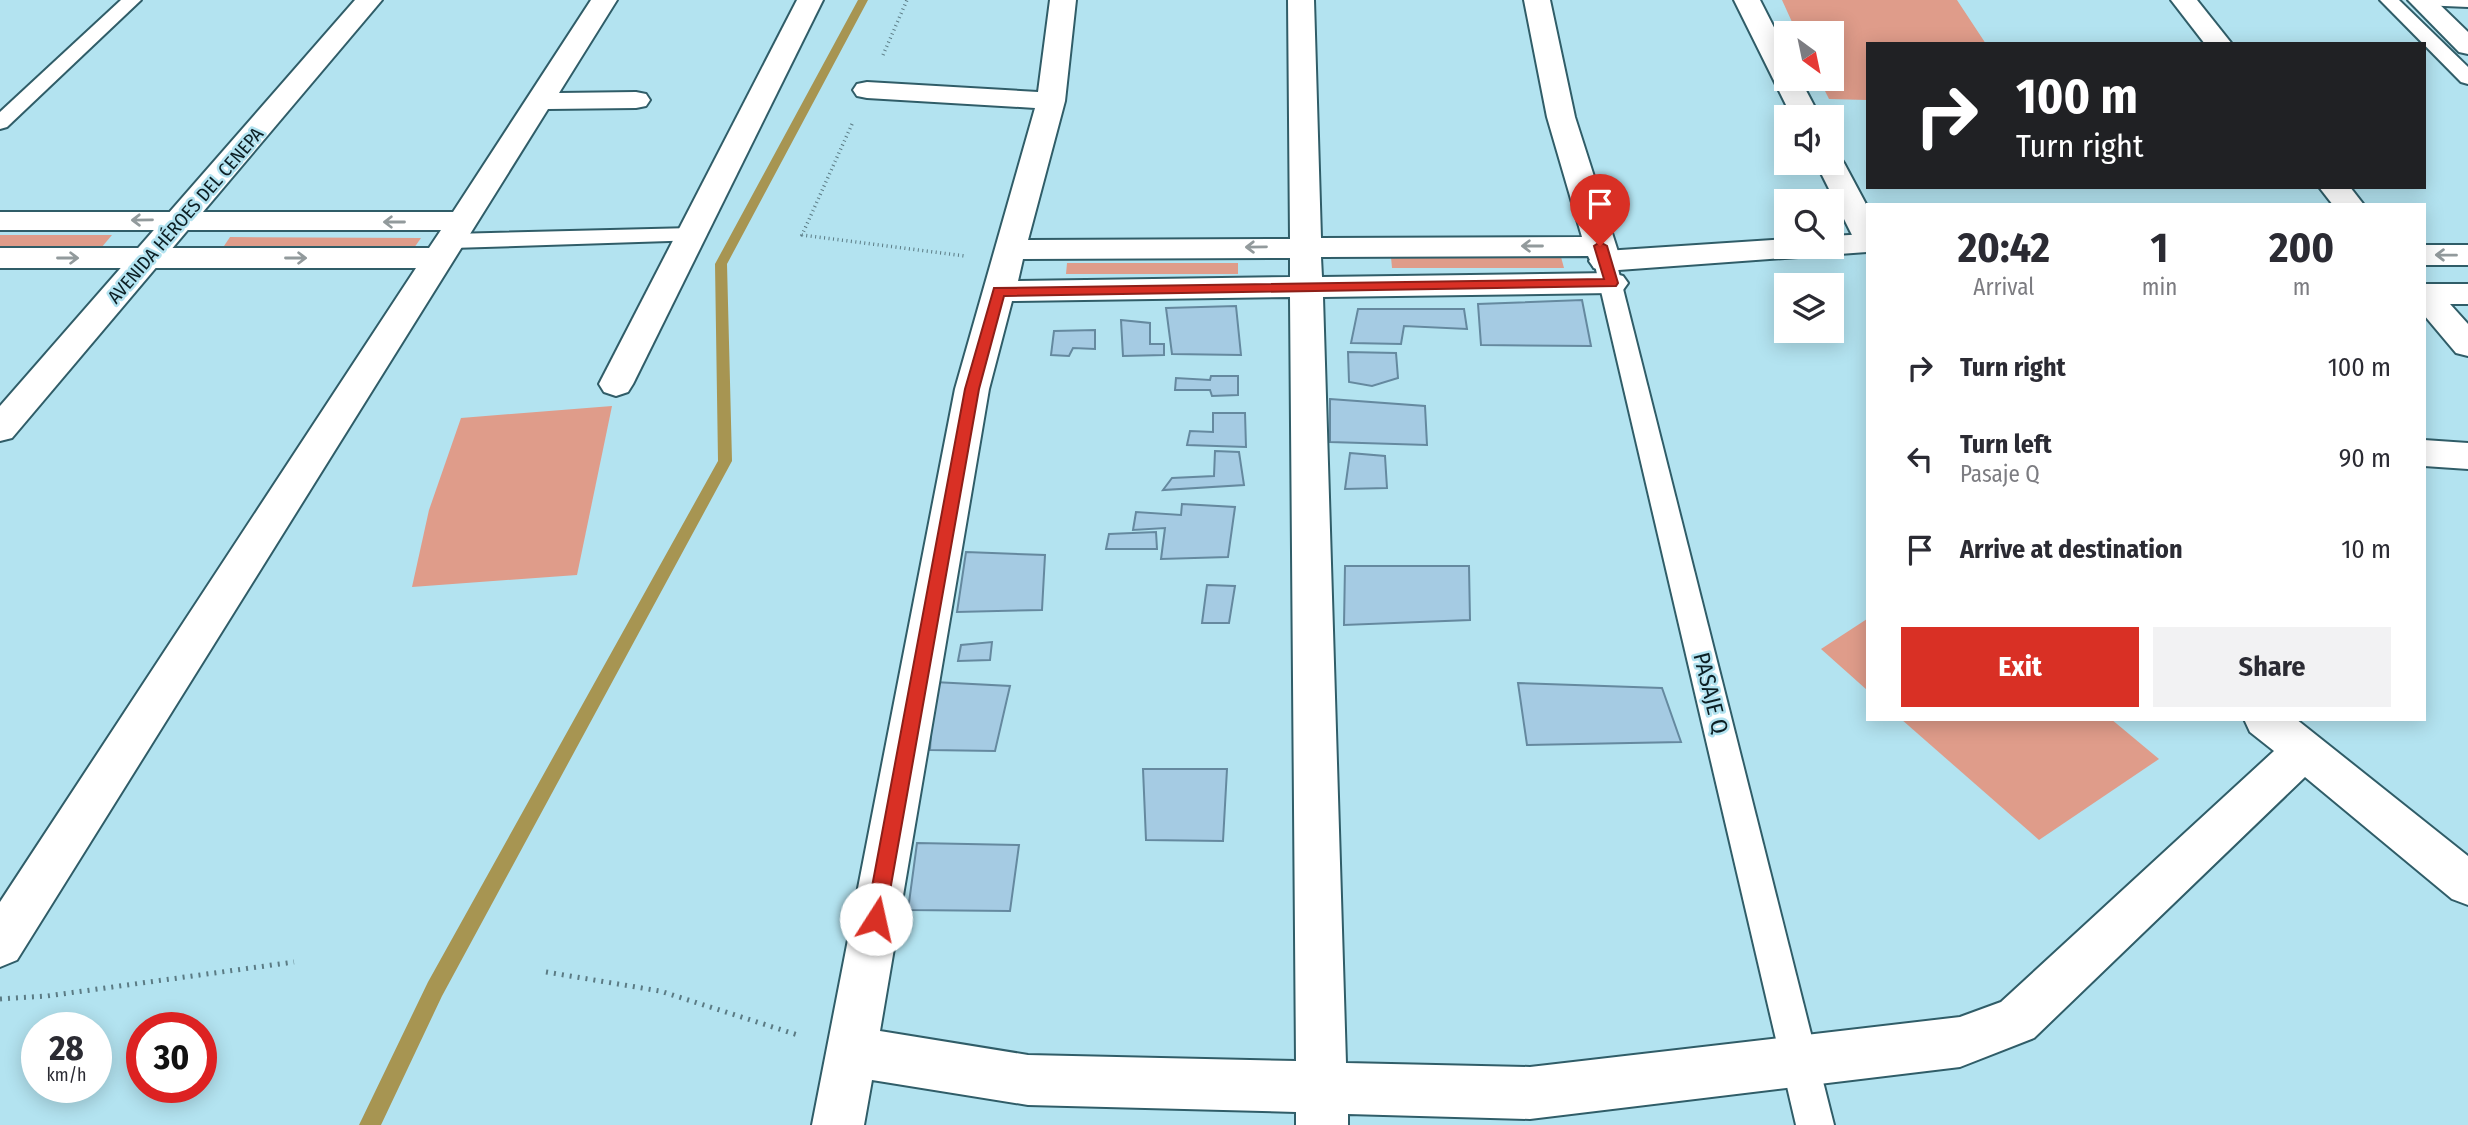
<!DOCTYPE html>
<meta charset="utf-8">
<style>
body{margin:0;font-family:"Fira Sans Condensed",sans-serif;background:#f2f2f3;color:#2b2b33;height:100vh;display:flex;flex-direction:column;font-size:26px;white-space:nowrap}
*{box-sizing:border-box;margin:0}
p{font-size:23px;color:#7c7c81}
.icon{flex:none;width:38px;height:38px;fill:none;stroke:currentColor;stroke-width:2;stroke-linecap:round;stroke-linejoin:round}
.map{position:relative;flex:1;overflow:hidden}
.drawer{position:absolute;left:1866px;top:203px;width:560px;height:518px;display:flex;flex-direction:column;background:#fff;border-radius:0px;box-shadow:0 4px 18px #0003}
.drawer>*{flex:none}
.top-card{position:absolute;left:1866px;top:42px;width:560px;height:147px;border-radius:0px;box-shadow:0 4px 18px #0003;background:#202124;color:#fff;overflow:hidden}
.needle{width:46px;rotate:147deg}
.buttons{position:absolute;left:1774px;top:21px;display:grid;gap:14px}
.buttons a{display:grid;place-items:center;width:70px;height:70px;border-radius:0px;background:#fff;box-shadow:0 4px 18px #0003;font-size:35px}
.speed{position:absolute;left:21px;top:1012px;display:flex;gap:14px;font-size:35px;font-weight:700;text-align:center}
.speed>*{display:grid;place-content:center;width:91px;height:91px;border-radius:50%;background:#fff;box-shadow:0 4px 18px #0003;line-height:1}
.speed small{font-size:18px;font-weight:400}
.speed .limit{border:10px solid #d22;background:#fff;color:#111}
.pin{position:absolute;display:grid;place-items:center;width:60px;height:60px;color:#fff;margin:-72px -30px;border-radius:50% 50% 50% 0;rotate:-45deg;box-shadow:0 0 7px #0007}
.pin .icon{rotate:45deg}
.me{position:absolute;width:77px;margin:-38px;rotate:10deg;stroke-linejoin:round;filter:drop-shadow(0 0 5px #0008)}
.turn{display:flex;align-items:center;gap:24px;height:147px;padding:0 35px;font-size:32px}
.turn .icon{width:91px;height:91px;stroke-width:2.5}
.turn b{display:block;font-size:49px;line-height:60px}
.eta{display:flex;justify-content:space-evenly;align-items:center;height:119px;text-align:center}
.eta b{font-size:42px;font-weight:700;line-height:49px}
.cta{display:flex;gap:14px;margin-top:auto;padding:14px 35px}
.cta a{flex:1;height:80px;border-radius:0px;background:#d93025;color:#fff;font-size:28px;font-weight:700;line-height:80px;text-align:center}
.cta a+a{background:#f2f2f3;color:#2b2b33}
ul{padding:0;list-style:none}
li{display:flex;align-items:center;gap:21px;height:91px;padding:0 35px}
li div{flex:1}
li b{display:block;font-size:26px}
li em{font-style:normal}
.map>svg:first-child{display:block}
.green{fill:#df9c8a}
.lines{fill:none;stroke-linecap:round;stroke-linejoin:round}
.stream{fill:#a79552;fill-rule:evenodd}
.building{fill:#a5cbe3;stroke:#65899f;stroke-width:2}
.service-casing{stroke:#305d68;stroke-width:4}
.pedestrian-casing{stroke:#305d68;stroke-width:4}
.minor-casing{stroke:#305d68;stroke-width:4}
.tertiary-casing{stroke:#305d68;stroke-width:4}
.path-far1{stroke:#5b7b84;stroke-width:3.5;stroke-dasharray:1 3.5;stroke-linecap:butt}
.path{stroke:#5b7b84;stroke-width:5;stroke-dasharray:2 6;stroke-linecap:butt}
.service{fill:#fff;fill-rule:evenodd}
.pedestrian{fill:#fff;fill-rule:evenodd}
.minor{fill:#fff;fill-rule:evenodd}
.tertiary{fill:#fff;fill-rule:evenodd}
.oneway{stroke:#929a9c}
.route{fill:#d93025;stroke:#8d1f18;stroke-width:2}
.labels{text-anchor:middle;stroke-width:5;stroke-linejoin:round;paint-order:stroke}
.far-street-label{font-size:19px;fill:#0c1f24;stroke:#b3e3f0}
.street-label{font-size:23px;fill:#0c1f24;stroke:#b3e3f0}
</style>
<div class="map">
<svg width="2468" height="1125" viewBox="0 0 2468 1125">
<rect width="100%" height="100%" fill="#b3e3f0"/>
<g class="green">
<path d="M1782,0H1957L1986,44H1867V100L1829,99L1819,79H1832V33H1797Z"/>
<path d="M0,235H112L101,248L0,247Z"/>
<path d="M230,237L421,238L414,248L222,249Z"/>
<path d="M1391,257H1561L1564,268H1392Z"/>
<path d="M1067,263H1238V274H1066Z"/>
<path d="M612,406L577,575L412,587L429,510L461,418Z"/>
<path d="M1867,619V690L1821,649Z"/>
<path d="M1901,719H2111L2159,759L2039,840Z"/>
</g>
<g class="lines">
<path class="stream" d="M858,0H868L727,264L732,461L442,996L381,1125H359L428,982L718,461L715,264Z"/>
</g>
<g class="building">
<path d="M1582,300L1591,346L1481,345L1478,304Z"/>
<path d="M1236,306L1241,355L1172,354L1166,308Z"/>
<path d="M1358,309H1464L1467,329L1404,326L1401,344L1351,343Z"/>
<path d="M1121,320L1150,323V344H1164V355L1123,356Z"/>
<path d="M1095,330V349L1073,348L1069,356L1051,355L1054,331Z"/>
<path d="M1348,352L1396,353L1398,378L1372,386L1349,382Z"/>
<path d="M1211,376H1238V395L1212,396L1210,390H1175L1176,378L1210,380Z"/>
<path d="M1330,399L1425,406L1427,445L1330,442Z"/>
<path d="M1213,413H1245L1246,447L1187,445L1190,431L1213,432Z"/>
<path d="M1215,451L1239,452L1244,485L1163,490L1172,478L1214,476Z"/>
<path d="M1350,453L1385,456L1387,488L1345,489Z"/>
<path d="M1182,504L1235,507L1228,557L1161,559L1165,528L1133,530L1136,512L1181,515Z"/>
<path d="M1156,532L1157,549H1106L1109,534Z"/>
<path d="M966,552L1045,555L1042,610L957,612Z"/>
<path d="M1345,566H1469L1470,620L1344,625Z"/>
<path d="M1207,585L1235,586L1229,623H1202Z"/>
<path d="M992,642L990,660L958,661L961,645Z"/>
<path d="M934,682L1010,686L995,751L930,750Z"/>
<path d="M1518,683L1662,688L1681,742L1527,745Z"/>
<path d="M1143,769H1227L1223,841L1146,840Z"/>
<path d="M917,843L1019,845L1010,911L908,910Z"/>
</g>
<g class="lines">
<g class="service-casing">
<g id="service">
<path d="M121,0H141L7,127L0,129V112Z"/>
<path d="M2380,0H2399L2468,67V84L2461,82Z"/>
<path d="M2412,0H2468V7L2421,5Z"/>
<path d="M692,228L700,230L703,235L700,240L452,248L441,241L452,234Z"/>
<path d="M1605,254L1613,256L1616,261L1834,1125H1796L1594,261L1597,256Z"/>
</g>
</g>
<g class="pedestrian-casing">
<path id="pedestrian" d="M1867,234V252L1605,271L1594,268L1589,261L1594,254L1605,251L1787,239V247H1832V236Z"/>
</g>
<g class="minor-casing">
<g id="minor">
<path d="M591,0H617L559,93L636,92L646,94L650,100L646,106L636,108L548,109L17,960L0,967V902L416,268H0V248H429L441,230H0V212H453Z"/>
<path d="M797,0H823L633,384L628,392L616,396L604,392L599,384Z"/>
<path d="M1050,0H1076L1065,101L1028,240L1290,239L1288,0H1314L1321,238L1582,237L1547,117L1524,0H1550L1575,117L1621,261L1616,268L1605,271L1594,268L1588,256L1321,257L1322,277L1612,273L1623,276L1628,283L1623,290L1612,293L1323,297L1346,1063L1530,1067L1960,1017L2001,1002L2274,751L2250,732L2244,719H2296L2468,856V905L2452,899L2305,777L2034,1038L1960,1067L1530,1119L1348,1114V1125H1296V1112L1028,1105L872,1080L864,1125H812L955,389L1035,108L867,98L857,96L853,90L857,84L867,82L1038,92ZM1290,258V277L1018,281L1023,259ZM1290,297L1296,1061L1028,1055L880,1031L989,389L1012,301Z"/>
<path d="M1734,0H1760L1787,53V79H1800L1820,117H1792Z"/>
<path d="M2171,0H2197L2232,44H2205Z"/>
<path d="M2408,0H2435L2468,32V54L2459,52Z"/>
<path d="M1832,155L1840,157L1844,163L1867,206V244L1856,242L1852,235L1816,163H1832Z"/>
<path d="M2319,187H2350L2364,205H2333Z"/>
<rect x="2424" y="245" width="44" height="20"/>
<path d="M2424,284H2468V304H2450L2468,324V356L2456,353L2424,315Z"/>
<path d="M2424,440L2468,443V469L2424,466Z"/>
</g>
</g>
<g class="tertiary-casing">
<path id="tertiary" d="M355,0H382L12,438L0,441V406Z"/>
</g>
<g class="path-far1">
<path d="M883,55L907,0"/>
<path d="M852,124L802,235L965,256"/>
</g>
<g class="path">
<path d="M546,972L660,991L801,1036"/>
<path d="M0,999L47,996L294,962"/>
</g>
<use href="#service" class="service"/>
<use href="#pedestrian" class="pedestrian"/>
<use href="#minor" class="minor"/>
<use href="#tertiary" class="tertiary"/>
</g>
<defs><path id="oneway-shaft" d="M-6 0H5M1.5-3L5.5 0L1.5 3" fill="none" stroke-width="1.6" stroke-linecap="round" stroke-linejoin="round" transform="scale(1.75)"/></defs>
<g class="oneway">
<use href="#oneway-shaft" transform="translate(142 220) rotate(179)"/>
<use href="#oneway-shaft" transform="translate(394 222) rotate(180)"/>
<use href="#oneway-shaft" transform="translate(1532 246) rotate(180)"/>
<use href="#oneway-shaft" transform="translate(1256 247) rotate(179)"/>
<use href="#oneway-shaft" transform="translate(2446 255) rotate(-179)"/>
<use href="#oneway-shaft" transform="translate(68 258)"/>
<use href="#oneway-shaft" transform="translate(296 258)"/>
</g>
<path class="route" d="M1600,242L1607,246L1618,283L1616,286L1004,296L979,389L885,919L882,926L876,928L869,926L866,919L965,389L994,288L1604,279L1594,246Z"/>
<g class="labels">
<g class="far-street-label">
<text transform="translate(185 215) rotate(-49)" y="7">AVENIDA HÉROES DEL CENEPA</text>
</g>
<g class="street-label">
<text transform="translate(1711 693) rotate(76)" y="8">PASAJE Q</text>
</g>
</g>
</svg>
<div class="buttons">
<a><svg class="needle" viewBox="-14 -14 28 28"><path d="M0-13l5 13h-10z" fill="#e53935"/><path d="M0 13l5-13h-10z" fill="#7c7c81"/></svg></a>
<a><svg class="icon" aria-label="sound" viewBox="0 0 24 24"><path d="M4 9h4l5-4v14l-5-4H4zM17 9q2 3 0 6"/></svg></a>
<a><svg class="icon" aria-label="search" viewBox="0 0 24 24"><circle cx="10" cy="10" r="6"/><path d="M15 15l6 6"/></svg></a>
<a><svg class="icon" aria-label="layers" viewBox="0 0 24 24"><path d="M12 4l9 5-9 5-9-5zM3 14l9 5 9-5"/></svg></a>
</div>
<div class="speed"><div>28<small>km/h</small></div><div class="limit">30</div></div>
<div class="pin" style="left:1600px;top:246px;background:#d93025"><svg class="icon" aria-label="arrive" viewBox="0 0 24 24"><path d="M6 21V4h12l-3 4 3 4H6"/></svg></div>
<svg class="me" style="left:876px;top:919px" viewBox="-20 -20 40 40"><circle r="19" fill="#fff"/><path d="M0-13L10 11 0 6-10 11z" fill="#d93025"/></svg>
<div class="top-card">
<div class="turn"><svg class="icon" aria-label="right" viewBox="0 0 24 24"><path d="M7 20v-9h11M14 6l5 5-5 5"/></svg><div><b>100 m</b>Turn right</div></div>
</div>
<section class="drawer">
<div class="eta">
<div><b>20:42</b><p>Arrival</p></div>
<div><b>1</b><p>min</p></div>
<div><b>200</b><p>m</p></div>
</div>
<ul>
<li><svg class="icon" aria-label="right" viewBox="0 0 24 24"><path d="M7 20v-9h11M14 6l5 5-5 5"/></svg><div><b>Turn right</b></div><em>100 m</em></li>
<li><svg class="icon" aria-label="left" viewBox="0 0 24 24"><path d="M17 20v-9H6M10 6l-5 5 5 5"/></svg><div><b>Turn left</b><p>Pasaje Q</p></div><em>90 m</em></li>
<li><svg class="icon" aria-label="arrive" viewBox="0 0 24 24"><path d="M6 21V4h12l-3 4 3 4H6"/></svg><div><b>Arrive at destination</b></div><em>10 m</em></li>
</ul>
<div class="cta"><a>Exit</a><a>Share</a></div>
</section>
</div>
